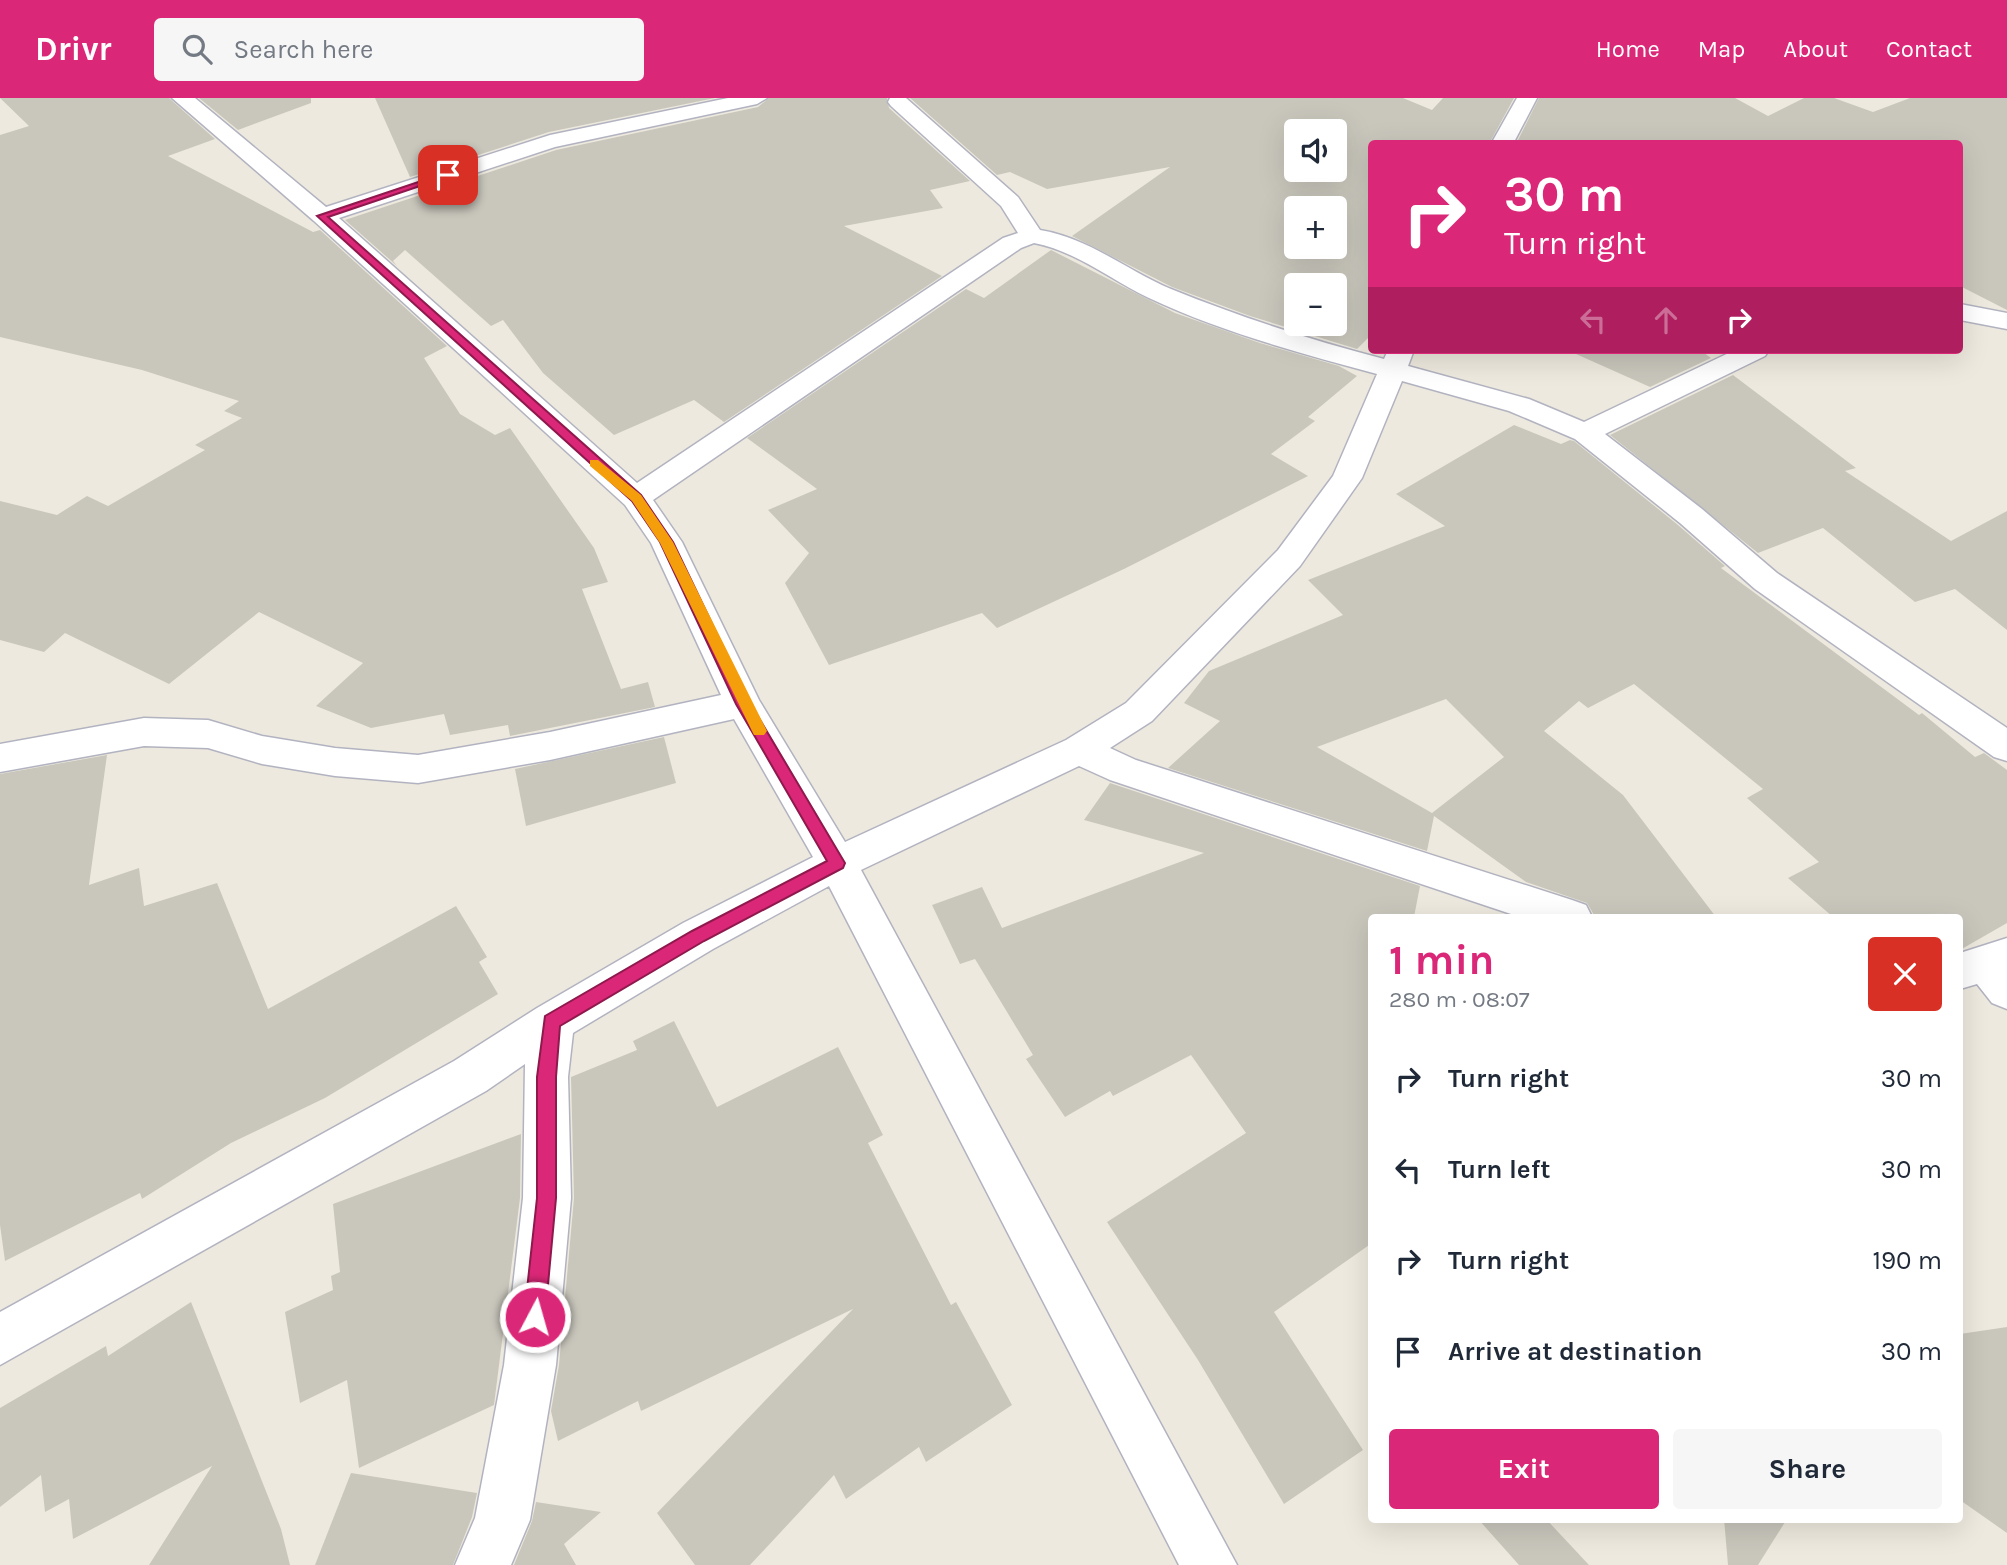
<!DOCTYPE html>
<meta charset="utf-8">
<style>
body{margin:0;font-family:Karla,sans-serif;background:#f6f6f7;color:#1f2937;height:100vh;display:flex;flex-direction:column;font-size:26px;white-space:nowrap}
*{box-sizing:border-box;margin:0}
p{font-size:23px;color:#747a83}
.icon{flex:none;width:38px;height:38px;fill:none;stroke:currentColor;stroke-width:2;stroke-linecap:round;stroke-linejoin:round}
.map{position:relative;flex:1;overflow:hidden}
.sheet{position:absolute;left:1368px;top:816px;width:595px;height:609px;display:flex;flex-direction:column;background:#fff;border-radius:7px;box-shadow:0 7px 28px #0002}
.sheet>*{flex:none}
.top-card{position:absolute;left:1368px;top:42px;width:595px;height:214px;border-radius:7px;box-shadow:0 7px 28px #0002;background:#db2777;color:#fff;overflow:hidden}
.controls{position:absolute;left:1284px;top:21px;display:grid;gap:14px}
.controls a{display:grid;place-items:center;width:63px;height:63px;border-radius:7px;background:#fff;box-shadow:0 7px 28px #0002;font-size:35px}
.pin{position:absolute;display:grid;place-items:center;width:60px;height:60px;color:#fff;margin:-30px;border-radius:14px;box-shadow:0 4px 10px #0006}
.me{position:absolute;width:77px;margin:-38px;rotate:6deg;stroke-linejoin:round;filter:drop-shadow(0 0 5px #0008)}
.turn{display:flex;align-items:center;gap:24px;height:147px;padding:0 21px;font-size:32px}
.turn .icon{width:91px;height:91px;stroke-width:2.5}
.turn b{display:block;font-size:49px;line-height:60px}
.lanes{display:flex;align-items:center;height:66px;padding:0 21px;background:#0003;justify-content:center;gap:35px;direction:ltr}
.lanes .off{opacity:.35}
.round{display:grid;place-items:center;flex:none;width:74px;height:74px;border-radius:7px;background:#f6f6f7}
.head{display:flex;align-items:center;justify-content:space-between;height:119px;padding:0 21px}
h1{font-size:42px;font-weight:700;line-height:52px;color:#db2777}
.primary-button{display:flex;gap:14px;margin-top:auto;padding:14px 21px}
.primary-button a{flex:1;height:80px;border-radius:7px;background:#db2777;color:#fff;font-size:28px;font-weight:700;line-height:80px;text-align:center}
.primary-button a+a{background:#f6f6f7;color:#1f2937}
ul{padding:0;list-style:none}
li{display:flex;align-items:center;gap:21px;height:91px;padding:0 21px}
li div{flex:1}
li b{display:block;font-size:26px}
li em{font-style:normal}
header{display:flex;align-items:center;gap:42px;box-sizing:border-box;height:98px;padding:0 35px;background:#db2777;color:#fff}
header strong{font-size:33px}
nav{display:flex;gap:38px;margin-inline-start:auto;font-size:24px}
.search{width:490px;height:63px;background:#f6f6f7;display:flex;align-items:center;gap:18px;box-sizing:border-box;padding:0 24px;border-radius:7px;color:#747a83;font-size:26px}
.map>svg:first-child{display:block}
.building{fill:#c9c7bc;fill-rule:evenodd}
.lines{fill:none;stroke-linecap:round;stroke-linejoin:round}
.street-casing{stroke:#b2b3c0;stroke-width:3}
.street{fill:#fff;fill-rule:evenodd}
.route{fill:#db2777;stroke:#8e194d;stroke-width:2}
.slow{fill:#f59e0b}
</style>
<header>
<strong>Drivr</strong>
<div class="search"><svg class="icon" aria-label="search" viewBox="0 0 24 24"><circle cx="10" cy="10" r="6"/><path d="M15 15l6 6"/></svg>Search here</div>
<nav><a>Home</a><a>Map</a><a>About</a><a>Contact</a></nav>
</header>
<div class="map">
<svg width="2007" height="1467" viewBox="0 0 2007 1467">
<rect width="100%" height="100%" fill="#eee9de"/>
<g class="building">
<path d="M0,0H169L215,41L168,58L313,134L320,132L447,248L424,260L460,316L495,337L510,330L594,450L608,484L582,491L621,591L648,584L655,609L510,638L508,627L450,637L444,616L371,630L316,608L363,565L259,514L169,586L65,535L44,554L0,542V403L57,417L87,398L108,408L205,352L195,347L242,320L224,313L239,303L142,272L0,239V37L29,28Z"/>
<path d="M199,0H311V5L238,32Z"/>
<path d="M375,0H715L549,34L410,79Z"/>
<path d="M769,0H887L889,10L970,83L930,92L943,110L844,128L942,178L724,324L694,302L614,337L543,275L503,222L491,228L405,152L393,163L397,168L345,122L556,52L758,9Z"/>
<path d="M910,0H1403L1432,12L1443,0H1514L1489,46H1372V236L1357,251L1250,218L1172,189L1072,138L1170,69L1047,91L1010,74L997,77ZM1297,33H1335V72H1297ZM1297,110H1335V149H1297ZM1297,187H1335V226H1297Z"/>
<path d="M1539,0H1735L1768,18L1804,0H1834L1873,14L1910,0H2007V212L1960,188V46H1516Z"/>
<path d="M1051,152L1175,215L1260,245L1339,268L1357,278L1308,319L1315,323L1271,356L1308,378L1124,471L997,530L982,515L829,567L785,485L809,455L768,412L817,391L747,340L966,191L984,200Z"/>
<path d="M1567,252H1700L1711,260L1650,289Z"/>
<path d="M1733,277L1856,370L1845,373L1951,443L2007,413V532L1955,491L1915,504L1823,430L1758,455L1610,337Z"/>
<path d="M1514,327L1561,346L1570,342L1574,343L1678,427L1725,468L1721,470L1919,617L1922,615L1975,659L1984,655L2007,672V825L1960,852V819H1833L1788,780L1819,764L1747,700L1763,691L1634,586L1588,610L1579,603L1544,633L1623,697L1716,819H1599L1594,817L1587,805L1526,784L1434,718L1427,753L1168,670L1220,623L1184,605L1209,573L1343,517L1308,482L1445,428L1396,396ZM1446,601L1504,659L1432,715L1317,649Z"/>
<path d="M664,639L676,685L526,728L515,671Z"/>
<path d="M107,657L89,787L139,770L144,808L217,785L268,911L456,808L487,859L479,864L498,896L325,1000L231,1045L142,1101L140,1095L5,1163L0,1127V676Z"/>
<path d="M1110,685L1420,788L1414,819H1372V1145L1274,1214L1363,1352L1284,1406L1198,1262L1107,1124L1246,1035L1191,957L1113,998L1110,993L1065,1019L1026,961L1033,957L975,861L960,866L932,807L982,789L1002,830L1204,755L1084,722Z"/>
<path d="M674,923L717,1009L838,949L883,1037L868,1045L951,1207L956,1204L1012,1307L926,1364L919,1349L846,1401L834,1377L750,1467H695L657,1415L853,1211L641,1313L638,1303L558,1343L551,1313L559,1267L574,1100L571,979L637,952L633,943Z"/>
<path d="M521,1036L520,1100L494,1307L359,1370L347,1282L300,1305L285,1214L333,1192L331,1178L340,1174L333,1106Z"/>
<path d="M191,1204L281,1431L290,1467H149L212,1368L73,1441L69,1401L45,1414L41,1377L0,1409V1310L106,1248L108,1258Z"/>
<path d="M2007,1229V1435L1960,1402V1236Z"/>
<path d="M351,1375L477,1395L472,1419L453,1467H315Z"/>
<path d="M536,1404L601,1414L564,1446L576,1467H514L532,1423Z"/>
<path d="M1478,1421H1546L1589,1467H1519Z"/>
<path d="M1724,1421H1787L1758,1467H1728Z"/>
</g>
<g class="lines">
<g class="street-casing">
<g id="street">
<path d="M172,0H195L326,109L550,37L728,0H767L757,6L555,49L339,120L637,385L1003,140L1018,135L1001,108L891,8L888,4L890,0H906L1018,99L1040,132C1089,140 1126,172 1171,191C1240,219 1311,242 1384,261L1388,252H1414L1408,268L1529,301L1584,324L1735,252H1769L1765,258L1605,336L1702,411L1777,475L2007,630V663L1994,659L1755,491L1680,425L1575,341L1509,313L1402,283L1362,380L1300,468L1152,623L1110,650L1136,662L1572,802L1586,807L1592,819H1520L1110,682L1079,668L861,772L1237,1467H1179L829,788L713,851L573,935L568,979L571,1100L556,1267L530,1422L511,1467H455L475,1420L504,1267L523,1100L525,966L486,993L0,1267V1214L454,963L537,910L683,825L813,759L734,621L550,662L418,685L335,678L262,666L208,650L144,648L0,674V646L144,620L208,622L262,638L335,650L418,657L550,634L721,597L651,445L625,407L314,123ZM1034,145C1076,153 1111,182 1149,200C1221,234 1300,255 1377,276L1333,378L1278,452L1126,605L1066,642L845,744L759,602L682,444L653,402L1021,150Z"/>
<path d="M1517,0H1537L1513,46H1491Z"/>
<path d="M1960,206L2007,215V231L1960,222Z"/>
<path d="M2007,840V911L1992,905L1977,886L1960,891V855Z"/>
</g>
</g>
<use href="#street" class="street"/>
</g>
<path class="route" d="M445,75L453,77L328,119L641,397L673,444L750,605L845,765L843,770L704,843L560,928L556,979V1100L545,1219L542,1227L535,1230L527,1227L524,1219L537,1100V979L545,918L692,833L827,763L736,606L660,444L632,403L317,118Z"/>
<path class="slow" d="M590,362H598L641,397L673,444L767,633L764,637H754L752,633L660,445L632,403L590,368Z"/>
</svg>
<div class="controls">
<a><svg class="icon" aria-label="sound" viewBox="0 0 24 24"><path d="M4 9h4l5-4v14l-5-4H4zM17 9q2 3 0 6"/></svg></a>
<a>+</a>
<a>−</a>
</div>
<div class="pin" style="left:448px;top:77px;background:#d93025"><svg class="icon" aria-label="arrive" viewBox="0 0 24 24"><path d="M6 21V4h12l-3 4 3 4H6"/></svg></div>
<svg class="me" style="left:535px;top:1219px" viewBox="-20 -20 40 40"><circle r="17" fill="#db2777" stroke="#fff" stroke-width="3"/><path d="M0-11L8 9 0 5-8 9z" fill="#fff"/></svg>
<div class="top-card">
<div class="turn"><svg class="icon" aria-label="right" viewBox="0 0 24 24"><path d="M7 20v-9h11M14 6l5 5-5 5"/></svg><div><b>30 m</b>Turn right</div></div>
<div class="lanes"><svg class="icon off" aria-label="left" viewBox="0 0 24 24"><path d="M17 20v-9H6M10 6l-5 5 5 5"/></svg><svg class="icon off" aria-label="ahead" viewBox="0 0 24 24"><path d="M12 20V5M6 11l6-6 6 6"/></svg><svg class="icon" aria-label="right" viewBox="0 0 24 24"><path d="M7 20v-9h11M14 6l5 5-5 5"/></svg></div>
</div>
<section class="sheet">
<div class="head"><div><h1>1 min</h1><p>280 m · 08:07</p></div><a class="round" style="background:#d93025;color:#fff"><svg class="icon" aria-label="close" viewBox="0 0 24 24"><path d="M6 6l12 12M18 6L6 18"/></svg></a></div>
<ul>
<li><svg class="icon" aria-label="right" viewBox="0 0 24 24"><path d="M7 20v-9h11M14 6l5 5-5 5"/></svg><div><b>Turn right</b></div><em>30 m</em></li>
<li><svg class="icon" aria-label="left" viewBox="0 0 24 24"><path d="M17 20v-9H6M10 6l-5 5 5 5"/></svg><div><b>Turn left</b></div><em>30 m</em></li>
<li><svg class="icon" aria-label="right" viewBox="0 0 24 24"><path d="M7 20v-9h11M14 6l5 5-5 5"/></svg><div><b>Turn right</b></div><em>190 m</em></li>
<li><svg class="icon" aria-label="arrive" viewBox="0 0 24 24"><path d="M6 21V4h12l-3 4 3 4H6"/></svg><div><b>Arrive at destination</b></div><em>30 m</em></li>
</ul>
<div class="primary-button"><a>Exit</a><a>Share</a></div>
</section>
</div>
